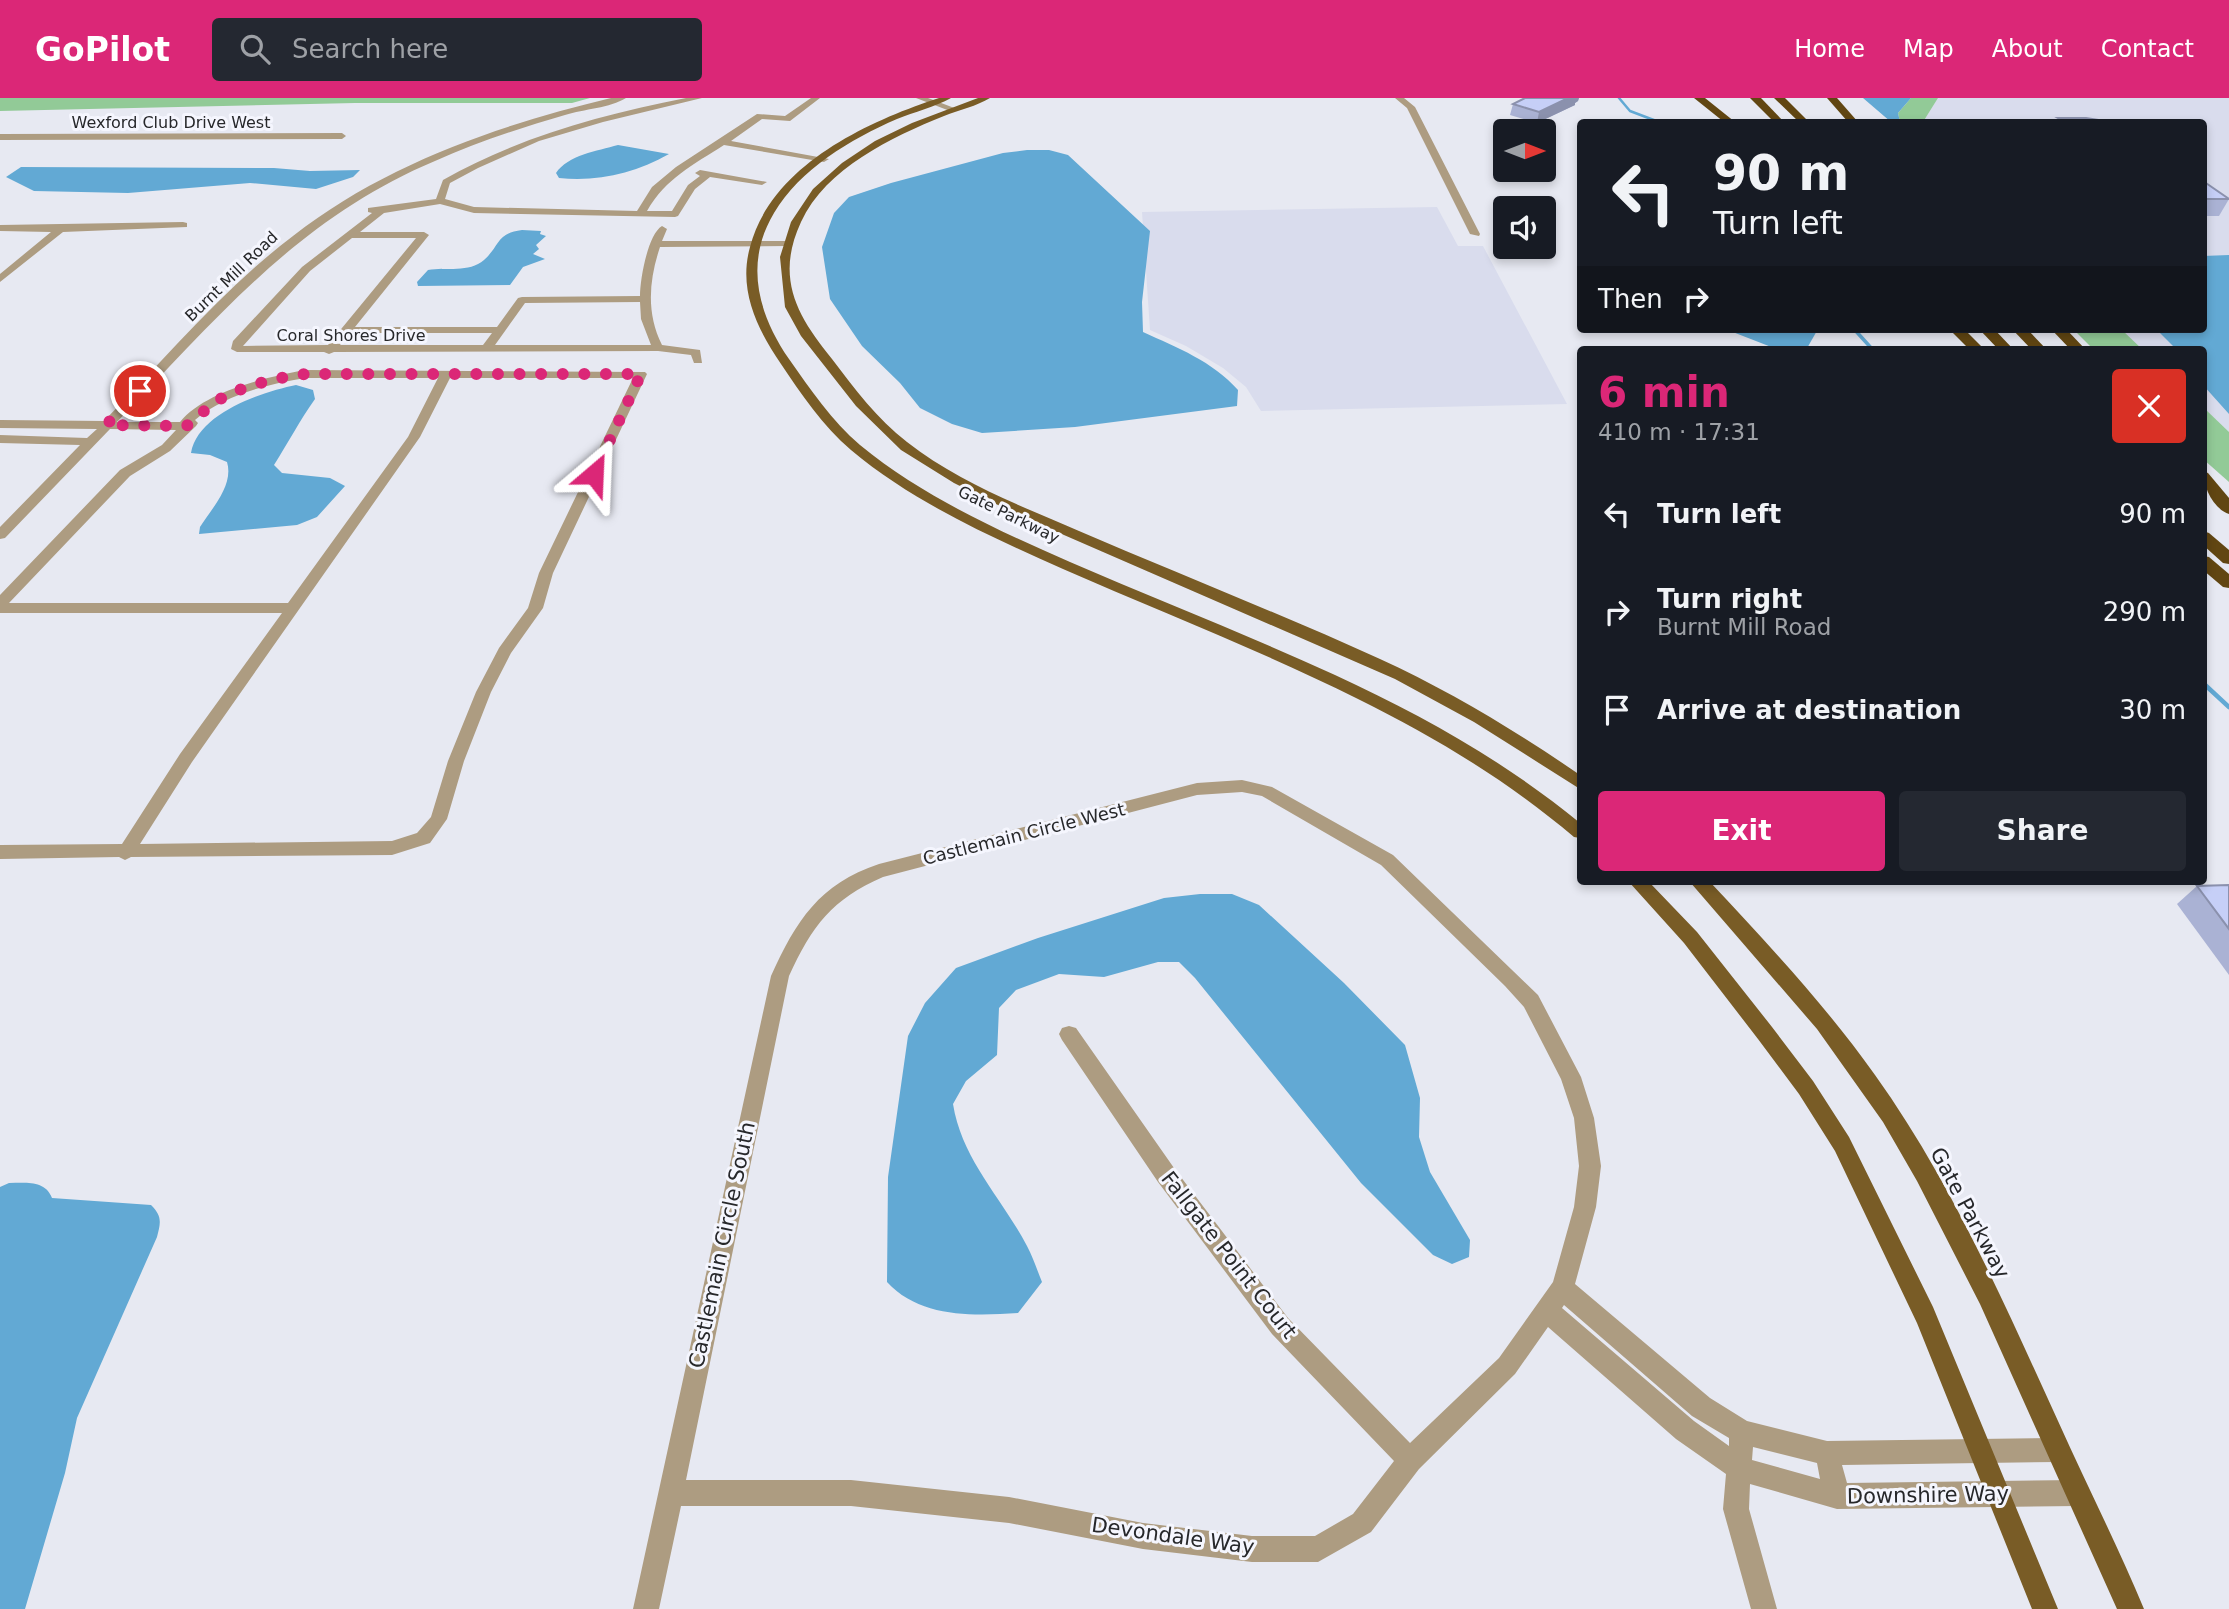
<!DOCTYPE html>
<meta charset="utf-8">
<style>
body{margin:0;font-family:"DejaVu Sans",sans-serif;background:#242831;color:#f1f3f6;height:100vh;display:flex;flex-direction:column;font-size:26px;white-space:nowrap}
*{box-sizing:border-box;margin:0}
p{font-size:23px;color:#9ea1a6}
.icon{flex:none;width:38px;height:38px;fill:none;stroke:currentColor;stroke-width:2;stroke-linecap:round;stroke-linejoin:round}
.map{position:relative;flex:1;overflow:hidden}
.panel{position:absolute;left:1577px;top:248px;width:630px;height:539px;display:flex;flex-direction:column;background:#171b24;border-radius:7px;box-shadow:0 4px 10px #0003}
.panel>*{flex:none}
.hud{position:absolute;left:1577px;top:21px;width:630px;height:214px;border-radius:7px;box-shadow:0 4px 10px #0003;background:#171b24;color:#f1f3f6;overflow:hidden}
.needle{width:46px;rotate:90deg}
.tools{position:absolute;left:1493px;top:21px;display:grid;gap:14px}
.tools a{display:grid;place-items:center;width:63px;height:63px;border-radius:7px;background:#171b24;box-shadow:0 4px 10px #0003;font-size:35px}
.pin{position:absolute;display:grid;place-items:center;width:60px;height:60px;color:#fff;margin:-30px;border:4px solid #fff;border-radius:50%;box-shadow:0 2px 7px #0007}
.me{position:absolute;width:77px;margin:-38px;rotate:26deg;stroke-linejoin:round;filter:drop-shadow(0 0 5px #0008)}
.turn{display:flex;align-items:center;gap:24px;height:147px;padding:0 21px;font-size:32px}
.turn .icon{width:91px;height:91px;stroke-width:2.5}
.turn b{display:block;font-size:49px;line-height:60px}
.then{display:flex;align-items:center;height:66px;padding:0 21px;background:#0003;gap:14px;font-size:26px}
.round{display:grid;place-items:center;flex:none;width:74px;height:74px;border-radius:7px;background:#242831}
.head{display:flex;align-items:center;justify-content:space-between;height:119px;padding:0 21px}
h1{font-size:42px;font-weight:600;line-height:52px;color:#db2777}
.primary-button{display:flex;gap:14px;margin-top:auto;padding:14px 21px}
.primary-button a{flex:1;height:80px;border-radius:7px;background:#db2777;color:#fff;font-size:28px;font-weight:600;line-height:80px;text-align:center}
.primary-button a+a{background:#242831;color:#f1f3f6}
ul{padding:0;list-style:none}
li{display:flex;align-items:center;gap:21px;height:98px;padding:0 21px}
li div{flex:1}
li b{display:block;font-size:26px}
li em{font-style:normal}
header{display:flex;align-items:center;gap:42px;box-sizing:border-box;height:98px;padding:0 35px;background:#db2777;color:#fff}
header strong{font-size:33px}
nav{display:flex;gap:38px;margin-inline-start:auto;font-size:24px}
.search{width:490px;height:63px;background:#242831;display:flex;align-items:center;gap:18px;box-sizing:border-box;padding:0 24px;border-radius:7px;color:#9ea1a6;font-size:26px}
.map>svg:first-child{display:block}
.built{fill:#d9dced}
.green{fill:#92ca97}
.water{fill:#62a9d4}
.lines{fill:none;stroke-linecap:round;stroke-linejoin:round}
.stream-far2{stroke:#62a9d4;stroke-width:2.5}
.stream-far1{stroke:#62a9d4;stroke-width:3.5}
.stream{stroke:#62a9d4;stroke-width:4.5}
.minor{fill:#ad9c81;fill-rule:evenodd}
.major{fill:#795c26;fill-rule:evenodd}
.highway{fill:#614612;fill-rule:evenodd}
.wall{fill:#aab2d4}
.shaded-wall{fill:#8b91ad}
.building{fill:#c6cff7;stroke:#8b91ad;stroke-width:2}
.route{stroke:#db2777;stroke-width:12;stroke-dasharray:0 21.6}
.labels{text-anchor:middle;stroke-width:6;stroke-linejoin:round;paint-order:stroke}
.far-street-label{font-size:16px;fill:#27282b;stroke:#f5f6fe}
.street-label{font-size:18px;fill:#27282b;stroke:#f5f6fe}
.near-street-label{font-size:21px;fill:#27282b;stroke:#f5f6fe}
</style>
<header>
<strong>GoPilot</strong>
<div class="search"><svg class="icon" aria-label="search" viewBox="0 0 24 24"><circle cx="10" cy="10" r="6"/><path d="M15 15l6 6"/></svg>Search here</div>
<nav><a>Home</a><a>Map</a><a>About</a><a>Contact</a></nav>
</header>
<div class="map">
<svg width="2229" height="1511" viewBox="0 0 2229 1511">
<rect width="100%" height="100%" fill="#e7e9f2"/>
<g class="built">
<path d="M1938,0H2229V334L2203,309V252H2143L2121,231H2203V24H1923Z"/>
<path d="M1437,109L1458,148H1483L1567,306L1261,313L1246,289L1223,270L1186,248L1150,232L1142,114Z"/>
</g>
<g class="green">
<path d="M0,0H590L572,5H355L0,13Z"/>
<path d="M1911,0H1938L1923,24H1900L1898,15Z"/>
<path d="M2073,231H2121L2143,252H2094Z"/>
<path d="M2203,309L2229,334V384L2203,361Z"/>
</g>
<g class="water">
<path d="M1863,0H1911L1898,15L1900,24H1891Z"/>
<path d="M618,47L669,56C635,75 599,84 559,80L556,75C568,57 597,53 618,47Z"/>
<path d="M1027,52H1049L1068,57L1150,133L1142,204L1143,234C1178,250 1212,263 1238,292L1237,308L1075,329L982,335L952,326L920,310L900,285L862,248L830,201L822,149L834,115L849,99L891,85L1003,55Z"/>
<path d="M21,69L274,70L310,73L360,72L353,79L316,91L250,85L128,95L34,93L6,79Z"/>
<path d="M522,132L541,133L540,136L546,138L536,147L539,151L533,156L545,161L523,169L510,187L418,188L417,184L428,172C446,169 469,175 484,162C500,148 496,135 522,132Z"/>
<path d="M2229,157V316L2203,287V252H2177L2156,231H2203V158Z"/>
<path d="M1725,231H1818L1806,252H1779Z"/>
<path d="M296,287L313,292L315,301C300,322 288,345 274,367L282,375L330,380L345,388L317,419L297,427L199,436L200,429C212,410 234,387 227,364L210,357L191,355C198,315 262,294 296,287Z"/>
<path d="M1200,796H1232L1259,807L1344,885L1405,947L1420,1000L1419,1039L1430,1074L1470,1142L1469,1159L1452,1166L1433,1157L1361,1085L1195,880L1179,864H1158L1104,879L1059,876L1016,892L999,910L997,957L966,983L953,1006C962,1062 1002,1100 1027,1148C1033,1159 1037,1172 1042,1184L1018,1215C973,1218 920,1220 887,1184L888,1079L908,938L925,905L956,870L1038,840L1164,800Z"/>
<path d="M9,1085C26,1085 45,1082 52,1100L151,1107C162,1118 161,1124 157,1139L77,1320L65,1375L25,1511H0V1089Z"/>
</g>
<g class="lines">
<path class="stream-far2" d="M1619,0L1630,13L1659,24"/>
<path class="stream-far1" d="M1854,231L1873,252"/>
<path class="stream" d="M2203,585L2229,609"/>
<g class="minor">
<path d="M611,0H626C610,10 584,11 565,17C521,30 477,44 435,63C299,120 217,220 117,324H180C205,293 267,279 305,272L645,274L647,276L553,475L543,510L511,555L491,594L464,663L447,721L430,745L392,757L131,759L125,762L119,759L0,761V747L122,746L180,656L282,515H0V497L120,372L162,347L176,332L110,331L5,440L0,441V429L80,347L0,345V337L87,340L97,331L0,330V322L104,323C164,262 224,190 293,138C385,66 499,27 611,0ZM305,280H438L408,339L288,505H9L130,378L170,353L196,328L198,325L195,322C224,297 268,286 305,280ZM450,280H633L539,475L528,510L499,550L476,594L448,663L431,719L417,735L392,743L140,746L192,664L420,339Z"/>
<path d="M686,0H702L603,24L539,43L478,70L450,85L445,101L474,109L637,113L652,89L676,69L757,16L785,18L811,0H820L790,23L762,21L731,43L829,61L824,64L724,47C693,67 666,80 647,113H672L688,87L700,78L695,75L700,72L767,84L762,87L710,79L695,91L678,118L675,119L474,115L440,106L384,115L360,134H424L429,137L355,229H497L518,200L522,199L640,198C640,181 648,136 662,128L667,131L662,143H791V147L787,148L660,149C649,182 646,215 662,247L700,252L702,265H694L691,257L658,253L334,254L329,256L324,254H237L231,251L233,243L302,169L372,115L368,114V110L436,101L443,82C519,39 600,17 686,0ZM352,140H416L328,247L243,248L310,173ZM640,204L641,221L651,247H495L525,205ZM349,235H492L483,247H340Z"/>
<path d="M916,0H928L957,11L950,13Z"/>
<path d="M1395,0H1404L1415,9L1480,136L1479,138L1470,136L1407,10Z"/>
<path d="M0,36L342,35L346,38L342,41L0,42Z"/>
<path d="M183,124L187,125V129L63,134L0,184V176L51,134L0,133V127Z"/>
<path d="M1242,682L1272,689L1393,757L1538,897L1581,979L1594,1020L1601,1068L1596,1109L1575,1186L1710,1300L1747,1323L1827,1343L2057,1340L2066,1343L2069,1352L2066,1361L2057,1364L1842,1367L1847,1385L2077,1382L2086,1386L2090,1395L2086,1404L2077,1408L1837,1411L1750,1386L1749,1411L1777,1511H1751L1723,1411L1726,1376L1676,1341L1548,1229L1515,1276L1419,1371L1371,1434L1318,1464H1252L1143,1451L1009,1425L851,1408H681L659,1511H633L771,878C796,823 819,786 879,766L1197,685ZM1242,694L1262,698L1381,767L1505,888L1524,909L1561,981L1574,1020L1579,1068L1574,1109L1553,1184L1499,1260L1410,1345L1288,1220L1174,1070L1076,930L1069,928L1062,930L1059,936L1062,942L1158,1084L1272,1236L1394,1363L1353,1416L1315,1438H1252L1143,1425L1009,1399L851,1382H686L789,878C812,828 832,801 883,779L1197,697ZM1564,1207L1692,1318L1729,1340V1348L1694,1323L1562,1210ZM1753,1349L1817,1365L1820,1381L1752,1362Z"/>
</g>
<g class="major">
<path d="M939,0H951C935,9 914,14 897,21C851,41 800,71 774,115C744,165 758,216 789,261C810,291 832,323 860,347C922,398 997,432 1070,464C1158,502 1248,537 1335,577C1422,617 1506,664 1580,725V740L1574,739C1508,683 1435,639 1358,601C1262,553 1161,514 1063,471C989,438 913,404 851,352C823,328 801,296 781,266C757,231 738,192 750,149C771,68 866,24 939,0Z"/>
<path d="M978,0H990C977,8 959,12 944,18C892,39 826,70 801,124C775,180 797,218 832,261C855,291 877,321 907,344C958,384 1021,408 1079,433C1179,476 1281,516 1380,561C1450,593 1516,633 1580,677V691L1474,624L1395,581L1018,417L954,385L901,352L856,308L801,238L785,209L780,159L791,124L813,91L842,65L875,43L912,25Z"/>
<path d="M1629,784H1649L1697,834L1772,929L1813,983L1849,1039L1933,1209L2058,1511H2032L1917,1225L1835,1053L1799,996L1758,941L1684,845Z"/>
<path d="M1690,784H1710C1768,846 1826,908 1875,977C1951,1083 2004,1205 2058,1323C2086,1386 2118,1448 2144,1511H2117L1980,1206L1917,1083L1883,1024L1817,931Z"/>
</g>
<g class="highway">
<path d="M1694,0H1705L1735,24H1724Z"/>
<path d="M1750,0H1761L1784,24H1774Z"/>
<path d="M1774,0H1785L1809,24H1799Z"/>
<path d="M1827,0H1837L1858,24H1848Z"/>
<path d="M1949,231H1964L1985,252H1970Z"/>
<path d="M1979,231H1994L2014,252H1999Z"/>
<path d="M2012,231H2027L2047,252H2032Z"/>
<path d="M2051,231H2066L2086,252H2071Z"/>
<path d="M2203,373L2208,375L2229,400V416C2213,411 2203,388 2203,373Z"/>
<path d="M2203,433L2209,435L2229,452V466L2223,465L2203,447Z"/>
<path d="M2203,458L2209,459L2229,476V490L2223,489L2203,472Z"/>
</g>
</g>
<g class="wall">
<path d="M1525,0H1579L1578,3L1575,5V7L1537,25L1510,17L1513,6Z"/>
<path d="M2058,20L2111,24H2056Z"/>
<path d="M2203,83L2229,101L2219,118H2203Z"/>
<path d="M2229,787V877L2177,806L2197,788Z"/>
</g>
<path class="shaded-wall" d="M1568,0H1579L1578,3L1575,5V7L1537,25L1539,14Z"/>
<g class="building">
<path d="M1525,0H1568L1539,14L1513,6Z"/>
<path d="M2058,20H2086L2111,24H2065Z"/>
<path d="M2203,83L2229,101H2203Z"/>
<path d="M2229,787V831L2197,788Z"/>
</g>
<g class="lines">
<path class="route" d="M140,293L106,327L186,328C196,323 203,313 211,307C236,289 275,280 305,276H641L594,376"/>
</g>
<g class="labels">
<g class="far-street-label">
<text x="171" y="30">Wexford Club Drive West</text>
<text transform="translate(231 178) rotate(-44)" y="6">Burnt Mill Road</text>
<text x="351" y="243">Coral Shores Drive</text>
<text transform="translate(1009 416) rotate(26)" y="6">Gate Parkway</text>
</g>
<g class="street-label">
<text transform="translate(1024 736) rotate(-14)" y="6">Castlemain Circle West</text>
</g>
<g class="near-street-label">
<text transform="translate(1970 1115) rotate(62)" y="7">Gate Parkway</text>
<text transform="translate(722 1147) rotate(-78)" y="7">Castlemain Circle South</text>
<text transform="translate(1229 1157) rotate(52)" y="7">Fallgate Point Court</text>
<text transform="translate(1928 1397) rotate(-1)" y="7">Downshire Way</text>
<text transform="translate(1173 1438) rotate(8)" y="7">Devondale Way</text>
</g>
</g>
</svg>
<div class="tools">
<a><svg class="needle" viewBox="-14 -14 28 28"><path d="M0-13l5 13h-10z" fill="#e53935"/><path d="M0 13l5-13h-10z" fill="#9ea1a6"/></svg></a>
<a><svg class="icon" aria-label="sound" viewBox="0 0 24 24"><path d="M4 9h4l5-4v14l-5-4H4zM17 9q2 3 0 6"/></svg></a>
</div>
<div class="pin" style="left:140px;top:293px;background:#d93025"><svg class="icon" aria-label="arrive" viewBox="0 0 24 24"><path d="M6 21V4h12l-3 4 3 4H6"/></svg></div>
<svg class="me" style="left:594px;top:376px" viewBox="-20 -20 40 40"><path d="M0-17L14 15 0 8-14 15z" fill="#db2777" stroke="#fff" stroke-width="4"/></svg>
<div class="hud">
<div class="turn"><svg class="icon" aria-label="left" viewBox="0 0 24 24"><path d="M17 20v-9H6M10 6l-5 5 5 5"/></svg><div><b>90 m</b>Turn left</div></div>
<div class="then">Then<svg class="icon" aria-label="right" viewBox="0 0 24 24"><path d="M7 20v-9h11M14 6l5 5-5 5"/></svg></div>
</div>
<section class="panel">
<div class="head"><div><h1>6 min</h1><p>410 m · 17:31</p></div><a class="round" style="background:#d93025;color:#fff"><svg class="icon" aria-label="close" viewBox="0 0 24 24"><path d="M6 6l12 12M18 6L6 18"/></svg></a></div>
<ul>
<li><svg class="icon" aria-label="left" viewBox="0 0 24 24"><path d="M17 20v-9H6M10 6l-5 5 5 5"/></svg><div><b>Turn left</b></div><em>90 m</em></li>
<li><svg class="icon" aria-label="right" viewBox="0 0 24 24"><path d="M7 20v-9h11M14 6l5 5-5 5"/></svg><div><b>Turn right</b><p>Burnt Mill Road</p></div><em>290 m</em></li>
<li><svg class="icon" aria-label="arrive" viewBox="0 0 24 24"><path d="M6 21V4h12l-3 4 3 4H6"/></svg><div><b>Arrive at destination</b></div><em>30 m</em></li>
</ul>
<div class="primary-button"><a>Exit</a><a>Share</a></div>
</section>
</div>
